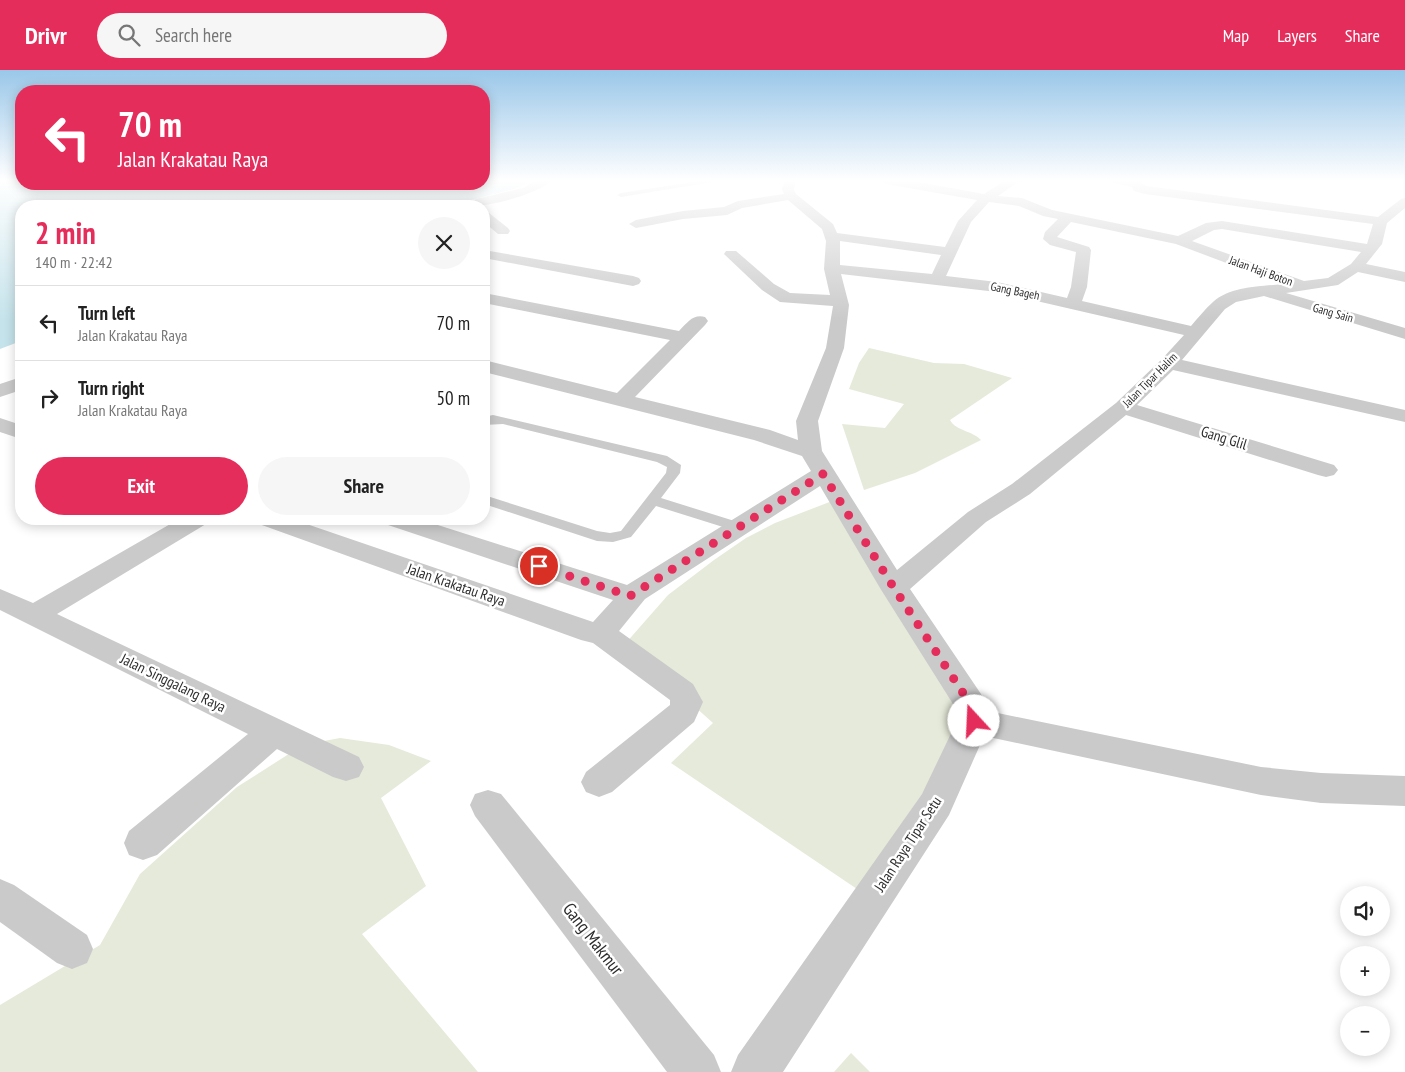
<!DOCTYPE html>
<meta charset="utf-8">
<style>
body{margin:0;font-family:"PT Sans Narrow",sans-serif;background:#f6f6f6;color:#222;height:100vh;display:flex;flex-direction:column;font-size:19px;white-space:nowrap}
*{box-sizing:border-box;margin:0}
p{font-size:16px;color:#767676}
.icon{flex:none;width:28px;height:28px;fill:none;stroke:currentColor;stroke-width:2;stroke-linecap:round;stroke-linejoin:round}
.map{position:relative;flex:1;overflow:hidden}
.side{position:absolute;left:15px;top:130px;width:475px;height:325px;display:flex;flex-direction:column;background:#fff;border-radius:20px;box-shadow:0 2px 12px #0003}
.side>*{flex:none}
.top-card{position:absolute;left:15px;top:15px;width:475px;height:105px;border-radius:20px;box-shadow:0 2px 12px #0003;background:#e52d5b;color:#fff;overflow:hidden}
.fabs{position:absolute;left:1340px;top:816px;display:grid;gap:10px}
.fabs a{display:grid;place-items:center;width:50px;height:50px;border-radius:50%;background:#fff;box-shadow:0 2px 12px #0003;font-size:25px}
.pin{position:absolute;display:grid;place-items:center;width:42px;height:42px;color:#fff;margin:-21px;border:2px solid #fff;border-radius:50%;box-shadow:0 1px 5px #0007}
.me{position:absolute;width:55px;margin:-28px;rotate:340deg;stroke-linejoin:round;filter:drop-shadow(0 0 4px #0008)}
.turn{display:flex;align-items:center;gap:18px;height:105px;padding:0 20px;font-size:22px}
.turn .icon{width:65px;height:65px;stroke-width:2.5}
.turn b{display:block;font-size:35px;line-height:42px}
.round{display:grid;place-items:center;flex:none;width:52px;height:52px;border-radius:26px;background:#f6f6f6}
.summary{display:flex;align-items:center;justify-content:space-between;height:85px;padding:0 20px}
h1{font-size:30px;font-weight:700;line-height:38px;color:#e52d5b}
.cta{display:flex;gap:10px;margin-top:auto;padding:10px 20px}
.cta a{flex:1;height:58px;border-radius:30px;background:#e52d5b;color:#fff;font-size:20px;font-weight:700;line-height:58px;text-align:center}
.cta a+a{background:#f6f6f6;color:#222}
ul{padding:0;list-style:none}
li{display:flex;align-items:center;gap:15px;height:75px;padding:0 20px;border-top:1px solid #e0e0e0}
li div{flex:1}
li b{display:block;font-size:19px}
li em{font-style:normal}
header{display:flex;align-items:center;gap:30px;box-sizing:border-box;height:70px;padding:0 25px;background:#e52d5b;color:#fff}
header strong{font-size:24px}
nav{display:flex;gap:28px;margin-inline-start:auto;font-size:18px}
.search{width:350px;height:45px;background:#f6f6f6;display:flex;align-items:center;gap:12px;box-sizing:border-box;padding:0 18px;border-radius:28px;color:#767676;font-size:19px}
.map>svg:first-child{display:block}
.green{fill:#e6eada}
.water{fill:#c5e3eb}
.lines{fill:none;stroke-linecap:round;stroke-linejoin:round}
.service{fill:#cacaca;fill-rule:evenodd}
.minor{fill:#cacaca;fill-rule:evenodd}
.route{stroke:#e52d5b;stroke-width:9;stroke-dasharray:0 16.2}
.labels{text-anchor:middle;stroke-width:5;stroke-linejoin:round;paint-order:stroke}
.far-street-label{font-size:12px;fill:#2d2d2d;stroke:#fff}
.street-label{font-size:15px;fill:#2d2d2d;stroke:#fff}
.near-street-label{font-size:18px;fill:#2d2d2d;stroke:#fff}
</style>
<header>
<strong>Drivr</strong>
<div class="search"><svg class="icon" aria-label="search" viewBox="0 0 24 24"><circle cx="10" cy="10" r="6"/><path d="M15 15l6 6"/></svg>Search here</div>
<nav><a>Map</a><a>Layers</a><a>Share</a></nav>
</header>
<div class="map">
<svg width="1405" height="1002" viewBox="0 0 1405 1002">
<rect width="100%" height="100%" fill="#fff"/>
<g class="green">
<path d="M869,278L934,293L964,294L1012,308L950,350C956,361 973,361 981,370L915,403L864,420L842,354L885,358L904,334L849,319L859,293Z"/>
<path d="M840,428L954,620L957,655L955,676L857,819L671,693L713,653L625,574L668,525L714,490L746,468L775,453Z"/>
<path d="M340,668L389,675L431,691L381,728L426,816L362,864L478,1002H0V935L100,875L140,804L237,717L303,675Z"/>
<path d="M851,983L870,1002H834Z"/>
</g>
<path class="water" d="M0,110H21V114H484V110H531L526,114L514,119L463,132L458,134V136H21V271L0,279Z"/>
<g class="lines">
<g class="service">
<path d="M706,110H724L621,127L617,125L621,123Z"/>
<path d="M493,345L667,386L681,395L680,403L661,428L744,454L747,457L744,460L739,462L656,436L631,467L613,472L597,471L484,434V425L597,461L610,463L621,461L666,403L667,397L657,392L503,354L484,355V347Z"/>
</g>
<g class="minor">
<path d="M537,110H552C539,124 488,137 471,136L476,129L523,118Z"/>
<path d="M784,110H796L794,120L796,124L833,154L837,163L945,177L958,151L977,130L886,114L880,110H907L984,124L1006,110H1021L998,126L1022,128L1052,140L1178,166L1206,153L1222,151L1367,174L1373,154L1145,124L1134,121L1132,117L1110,112L1108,110C1123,110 1135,107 1146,116L1378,147L1401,129L1405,128V138L1387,153L1382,174L1366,194L1405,202V212L1358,202L1338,215L1286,223L1405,258V269L1264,226L1236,232L1225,239L1182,290L1405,340V352L1173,300L1137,335L1334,395L1338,400L1334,405L1326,407L1318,405L1126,345L1030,424L986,452L910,519L981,624L988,641L1261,697L1321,703L1405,706V736L1321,733L1261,725L984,666L949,745L783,1002H731L738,985L922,724L957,651L953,634L880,518L820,416L645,529L619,561L693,614L703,632L694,652L612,722L599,727L586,722L581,712L586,702L670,635V630L593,573L581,570L259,454L255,449H292L593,552L613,530L385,454L381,449H419L627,515L811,401L802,386L754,370L484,302V290L617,323L670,270L484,233V223L679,261C688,252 693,244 705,247L708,251L705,255L635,327L770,360L798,370L796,351L826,278L833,236L780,232L762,220L724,184L726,181H736L774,214L790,223L830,225L824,199L826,171L822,159L788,130L742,138L727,145L683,149L636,158L629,154L636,150L683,141L724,137L738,131L784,124L782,120ZM989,132L1019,136L1043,146L1058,149L1045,162L1043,169L1050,175L1076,182L1071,217L1067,228L997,212L946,206L971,152ZM1071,152L1176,174L1282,214C1260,217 1231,216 1213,232C1205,239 1198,248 1191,256L1082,231L1087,217L1091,180L1089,177L1057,167ZM1222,159L1361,182L1351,194L1328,208L1304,211L1192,171L1214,160ZM840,171L941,185L932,204L840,195ZM841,204L997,222L1184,265L1162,289L1116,333L1012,414L968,442L897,500L822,381L818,351L844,278L849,235Z"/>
<path d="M484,142L489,143L508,158L510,161L508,164H498L484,152Z"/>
<path d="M484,180L633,206L639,208L641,211L639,214L633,216L484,188Z"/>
<path d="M21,307V320L0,327V314Z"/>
<path d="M0,348L21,355V369L0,362Z"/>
<path d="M179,449H210L206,454L57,544L359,687L364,697L359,707L346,711L333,707L277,679L157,785L143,790L129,785L124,773L129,761L248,664L0,540V519L33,533Z"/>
<path d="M488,720L501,724L714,985L721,1002H667L475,746L470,735L475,724Z"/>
<path d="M0,809L14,815L87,865L93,879L87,893L72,899L57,893L0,852Z"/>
</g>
</g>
<linearGradient id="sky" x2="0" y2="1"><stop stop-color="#9ac7e9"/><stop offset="0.44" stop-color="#fff"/><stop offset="1" stop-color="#fff" stop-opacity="0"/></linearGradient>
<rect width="1405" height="251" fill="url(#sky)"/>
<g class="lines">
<path class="route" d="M539,496L630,526L823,404L894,518L969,632L974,651"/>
</g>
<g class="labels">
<g class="far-street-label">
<text transform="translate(1261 201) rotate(20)" y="4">Jalan Haji Boton</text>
<text transform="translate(1015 221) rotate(11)" y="4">Gang Bageh</text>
<text transform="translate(1333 243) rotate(16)" y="4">Gang Sain</text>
<text transform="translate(1150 310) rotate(-45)" y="4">Jalan Tipar Halim</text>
</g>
<g class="street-label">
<text transform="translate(1224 368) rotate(17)" y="5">Gang Glil</text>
<text transform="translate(456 515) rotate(19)" y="5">Jalan Krakatau Raya</text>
<text transform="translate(173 613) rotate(26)" y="5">Jalan Singgalang Raya</text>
<text transform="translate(908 774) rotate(-57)" y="5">Jalan Raya Tipar Setu</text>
</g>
<g class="near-street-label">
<text transform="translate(593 869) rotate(52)" y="6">Gang Makmur</text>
</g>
</g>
</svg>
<div class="fabs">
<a><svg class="icon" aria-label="sound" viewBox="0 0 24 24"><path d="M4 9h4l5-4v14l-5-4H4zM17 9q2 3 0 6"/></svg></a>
<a>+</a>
<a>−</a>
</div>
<div class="pin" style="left:539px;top:496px;background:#d93025"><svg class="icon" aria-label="arrive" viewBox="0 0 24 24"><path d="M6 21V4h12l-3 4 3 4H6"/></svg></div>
<svg class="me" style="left:974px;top:651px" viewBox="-20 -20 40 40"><circle r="19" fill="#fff"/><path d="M0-13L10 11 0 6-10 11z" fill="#e52d5b"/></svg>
<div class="top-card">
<div class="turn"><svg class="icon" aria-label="left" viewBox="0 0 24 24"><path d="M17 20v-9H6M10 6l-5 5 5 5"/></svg><div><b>70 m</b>Jalan Krakatau Raya</div></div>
</div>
<section class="side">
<div class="summary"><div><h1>2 min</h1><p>140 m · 22:42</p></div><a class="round"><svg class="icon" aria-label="close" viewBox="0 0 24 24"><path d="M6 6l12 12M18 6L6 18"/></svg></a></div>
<ul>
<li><svg class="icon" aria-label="left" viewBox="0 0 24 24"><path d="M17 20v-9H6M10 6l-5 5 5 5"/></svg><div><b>Turn left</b><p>Jalan Krakatau Raya</p></div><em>70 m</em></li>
<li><svg class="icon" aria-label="right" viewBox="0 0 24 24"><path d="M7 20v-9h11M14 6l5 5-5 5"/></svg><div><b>Turn right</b><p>Jalan Krakatau Raya</p></div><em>50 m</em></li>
</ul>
<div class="cta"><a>Exit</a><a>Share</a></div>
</section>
</div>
